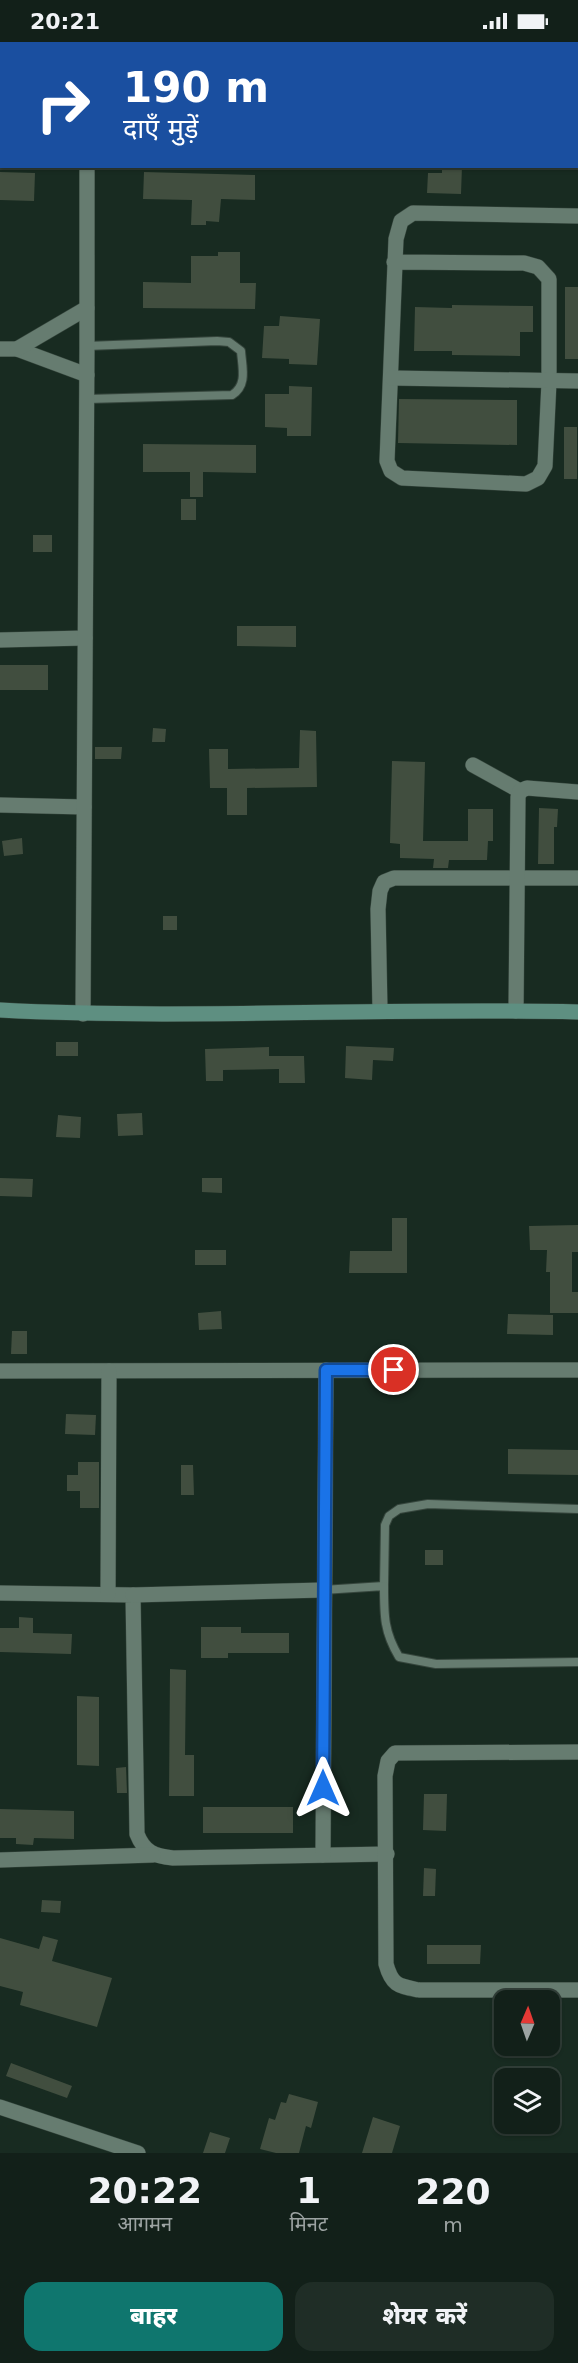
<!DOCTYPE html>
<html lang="hi">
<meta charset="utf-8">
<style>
body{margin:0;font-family:"DejaVu Sans","Noto Sans Devanagari",sans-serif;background:#1f2d26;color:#f1f3f6;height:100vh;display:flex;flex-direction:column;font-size:22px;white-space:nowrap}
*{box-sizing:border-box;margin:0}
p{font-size:20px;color:#9ca3a2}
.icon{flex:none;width:33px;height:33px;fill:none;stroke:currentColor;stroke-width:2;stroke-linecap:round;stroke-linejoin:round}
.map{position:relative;height:2111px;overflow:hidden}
.drawer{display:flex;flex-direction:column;background:#122019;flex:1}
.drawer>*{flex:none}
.guide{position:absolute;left:0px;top:0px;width:579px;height:126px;box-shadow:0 2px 4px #0004,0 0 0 2px #313e38;background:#1a4fa0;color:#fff;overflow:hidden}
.needle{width:39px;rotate:2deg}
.buttons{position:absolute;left:494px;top:1948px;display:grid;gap:12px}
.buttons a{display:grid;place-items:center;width:66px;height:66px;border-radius:12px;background:#122019;box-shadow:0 2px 4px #0004,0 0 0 2px #313e38;font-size:30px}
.pin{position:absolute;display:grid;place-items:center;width:51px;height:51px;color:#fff;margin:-26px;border:3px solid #fff;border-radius:50%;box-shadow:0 2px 6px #0007}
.me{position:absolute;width:66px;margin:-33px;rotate:0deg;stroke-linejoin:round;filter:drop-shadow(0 0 4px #0008)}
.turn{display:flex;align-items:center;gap:21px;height:126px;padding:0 24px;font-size:27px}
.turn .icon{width:78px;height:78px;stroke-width:2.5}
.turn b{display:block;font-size:42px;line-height:51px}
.eta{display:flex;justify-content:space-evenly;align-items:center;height:102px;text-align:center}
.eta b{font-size:36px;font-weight:800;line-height:42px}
.button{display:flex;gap:12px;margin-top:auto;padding:12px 24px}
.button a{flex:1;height:69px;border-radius:18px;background:#0f766e;color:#fff;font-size:24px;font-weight:800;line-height:69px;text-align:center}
.button a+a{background:#1f2d26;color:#f1f3f6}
.status{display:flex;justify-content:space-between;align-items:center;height:42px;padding:0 30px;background:#122019;direction:ltr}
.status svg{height:16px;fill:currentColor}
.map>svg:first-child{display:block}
.building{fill:#414e3f}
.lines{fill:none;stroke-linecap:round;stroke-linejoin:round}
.lane-casing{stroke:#36463d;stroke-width:10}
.street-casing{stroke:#36463d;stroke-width:16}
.secondary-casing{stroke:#36463d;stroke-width:16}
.lane{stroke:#667c70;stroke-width:8}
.street{stroke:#667c70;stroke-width:15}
.secondary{stroke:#5e8f81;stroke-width:15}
.route-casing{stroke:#114b97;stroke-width:15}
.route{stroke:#1a73e8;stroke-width:10}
</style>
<div class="status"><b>20:21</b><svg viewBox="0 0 49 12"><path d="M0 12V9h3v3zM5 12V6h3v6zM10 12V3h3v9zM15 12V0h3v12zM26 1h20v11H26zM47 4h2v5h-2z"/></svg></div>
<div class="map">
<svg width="578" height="2111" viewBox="0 0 578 2111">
<rect width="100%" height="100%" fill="#182b21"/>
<g class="building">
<path d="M442,124H462L461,152L427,151L428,131H442Z"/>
<path d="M0,130L35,131L34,159L0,158Z"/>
<path d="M144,130L255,133V158L221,157L219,180L206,179V183H191L192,158L143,157Z"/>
<path d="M218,210H240V241H256L255,267L143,266V240L191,241V214H218Z"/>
<rect x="565" y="245" width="13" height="72"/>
<path d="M452,263L533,264V290H520V314L452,313V309H414L415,265L452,266Z"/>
<path d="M280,274L320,277L317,323L289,322V317L262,316L264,284H279Z"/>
<path d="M289,344L312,345L311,394H287V386L265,385V352H289Z"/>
<path d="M399,357L517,358V403L398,401Z"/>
<rect x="564" y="385" width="13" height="52"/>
<path d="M143,402L256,403V431L203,430V455H190V430H143Z"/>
<rect x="181" y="457" width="15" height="21"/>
<rect x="33" y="493" width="19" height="17"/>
<path d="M237,584H296V605L237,604Z"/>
<rect x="0" y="623" width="48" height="25"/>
<path d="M153,686L166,687L165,700H152Z"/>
<path d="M300,688L316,689L317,745L247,746V773H227V746H210L209,707H228V727L299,726Z"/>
<path d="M95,705H122L121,717H95Z"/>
<path d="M392,719L425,720L423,799H468V767H493V799H488L487,818H449L448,826H433L434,817L400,816V802L390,801Z"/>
<path d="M539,766L558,767L557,785H554V822H538Z"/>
<path d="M22,796L23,812L4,814L2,799Z"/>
<rect x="163" y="874" width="14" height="14"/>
<rect x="56" y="1000" width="22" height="14"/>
<path d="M346,1004L394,1006L393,1019L373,1018L372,1038L345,1036Z"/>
<path d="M269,1005V1014H304L305,1041H279V1027L223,1028V1039H206L205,1007Z"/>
<path d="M142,1071L143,1093L118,1094L117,1072Z"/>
<path d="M58,1073L81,1075L80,1096L56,1095Z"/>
<path d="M0,1136L33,1137L32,1155L0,1154Z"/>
<path d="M202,1136H222V1151L202,1150Z"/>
<path d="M392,1176H407V1231H349L350,1209H392Z"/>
<path d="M578,1183V1210H572V1250H578V1271H550V1230H546L547,1208H530L529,1184Z"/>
<rect x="195" y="1208" width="31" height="15"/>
<path d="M221,1269L222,1287L199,1288L198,1271Z"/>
<path d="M508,1272L553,1273V1293L507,1292Z"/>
<path d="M12,1289H27V1312H11Z"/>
<path d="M66,1372L96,1373L95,1393L65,1392Z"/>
<path d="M508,1407L578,1408V1433L508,1432Z"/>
<path d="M78,1420H99V1466H80V1449H67V1433H78Z"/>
<path d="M181,1423H193L194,1453H181Z"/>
<rect x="425" y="1508" width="18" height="15"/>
<path d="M19,1575L33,1576V1591L72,1592L71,1612L0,1610V1586H19Z"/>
<path d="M201,1585H241V1591H289V1611H228V1616H201Z"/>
<path d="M170,1627L186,1628L185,1713H194V1754H169Z"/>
<path d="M77,1654L99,1655V1724L77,1723Z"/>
<path d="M126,1725L127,1751H117L116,1726Z"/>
<path d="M424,1752H447L446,1789L423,1788Z"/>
<rect x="203" y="1765" width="90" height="26"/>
<path d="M0,1767L74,1769V1797L34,1796L33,1803L16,1802V1796H0Z"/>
<path d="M424,1826L436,1827L435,1854H423Z"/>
<path d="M42,1858L61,1859L60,1871L41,1870Z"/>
<path d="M43,1894L58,1898L52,1919L112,1936L97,1985L20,1963L23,1950L0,1944V1896L39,1907Z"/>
<path d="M427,1903H481L480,1922H427Z"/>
<path d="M11,2021L72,2044L67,2056L6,2034Z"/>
<path d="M289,2052L318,2060L311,2086L306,2084L299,2111H276L260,2107L269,2076L275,2078L281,2060L286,2061Z"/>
<path d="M373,2075L400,2084L392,2111H362Z"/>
<path d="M210,2090L230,2096L225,2111H203Z"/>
</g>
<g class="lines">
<g class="lane-casing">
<g id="lane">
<path d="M0,16H2"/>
<path d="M0,88H2"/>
<path d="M87,357L232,353C248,343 242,325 241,309L229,300L217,299L87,304"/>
<path d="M384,1544L385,1483L389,1474L399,1467L428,1462L578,1467"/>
<path d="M323,1548L384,1544C384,1574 384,1590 399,1615L436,1622L578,1620"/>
</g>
</g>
<g class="street-casing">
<g id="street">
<path d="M84,2V0"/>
<path d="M394,220L524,221L538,225L549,237V340L545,424L538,436L526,442L402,436L391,429L387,419L396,197L401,179L413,171L578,174"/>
<path d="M0,307H17L87,333"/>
<path d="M17,307L87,266"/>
<path d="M392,336L578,339"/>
<path d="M0,598L85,596"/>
<path d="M473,723L520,749"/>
<path d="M0,763L84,765"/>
<path d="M380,968L378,867L380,849L384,840L394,836H578"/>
<path d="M516,969L518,755L520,749L527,746L578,750"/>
<path d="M83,972L87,304V124"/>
<path d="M0,1329L578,1328"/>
<path d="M0,1551L133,1553L137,1792C144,1810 154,1814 173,1816L387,1812"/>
<path d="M108,1552L109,1329"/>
<path d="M133,1553L323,1548"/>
<path d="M578,1710L395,1711L388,1719L385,1734L386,1922C392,1944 399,1944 419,1948H578"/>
<path d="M323,1813L326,1328"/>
<path d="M0,1818L153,1813"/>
<path d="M0,2065L138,2111"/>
</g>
</g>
<g class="secondary-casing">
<path id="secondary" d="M0,968C192,978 385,965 578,970"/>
</g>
<use href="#lane" class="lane"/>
<use href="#street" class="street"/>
<use href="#secondary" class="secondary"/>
</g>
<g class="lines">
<g class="route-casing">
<path id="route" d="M323,1746L326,1328H394"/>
</g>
<use href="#route" class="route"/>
</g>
</svg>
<div class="buttons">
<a><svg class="needle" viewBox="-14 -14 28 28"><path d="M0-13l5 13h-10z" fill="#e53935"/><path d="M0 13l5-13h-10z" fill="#9ca3a2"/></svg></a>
<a><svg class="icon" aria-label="layers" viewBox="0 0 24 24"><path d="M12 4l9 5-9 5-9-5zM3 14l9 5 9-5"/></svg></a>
</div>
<div class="pin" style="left:394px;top:1328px;background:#d93025"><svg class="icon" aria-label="arrive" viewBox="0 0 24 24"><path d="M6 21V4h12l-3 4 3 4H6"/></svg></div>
<svg class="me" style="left:323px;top:1746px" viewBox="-20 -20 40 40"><path d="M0-17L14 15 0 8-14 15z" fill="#1a73e8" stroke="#fff" stroke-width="4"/></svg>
<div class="guide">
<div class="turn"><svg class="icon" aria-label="right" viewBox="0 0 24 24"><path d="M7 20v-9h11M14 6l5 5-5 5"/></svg><div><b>190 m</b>दाएँ मुड़ें</div></div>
</div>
</div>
<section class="drawer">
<div class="eta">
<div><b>20:22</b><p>आगमन</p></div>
<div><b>1</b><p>मिनट</p></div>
<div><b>220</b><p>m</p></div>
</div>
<div class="button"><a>बाहर</a><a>शेयर करें</a></div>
</section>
